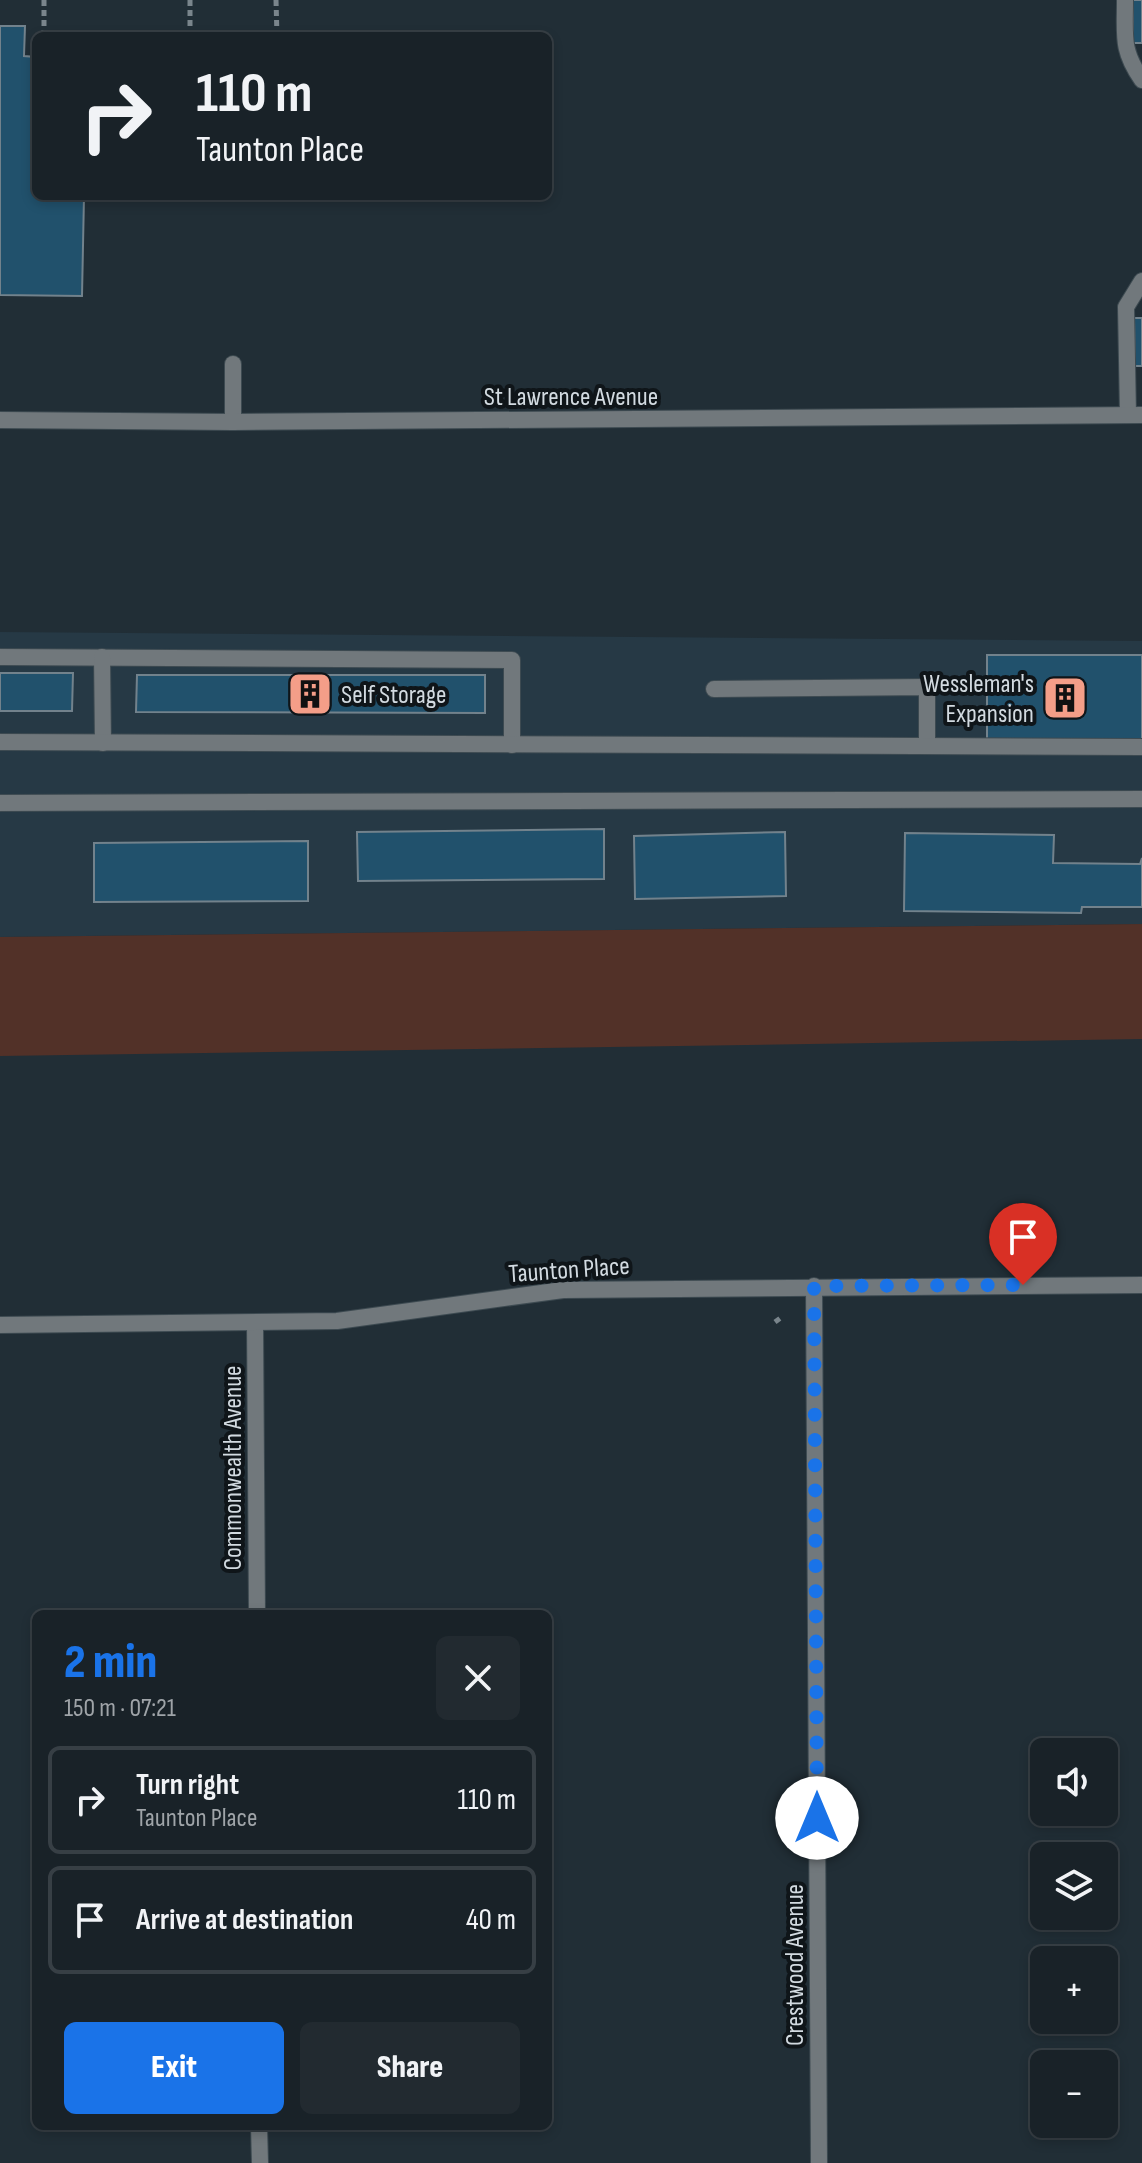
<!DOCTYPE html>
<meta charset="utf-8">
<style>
body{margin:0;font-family:"Sofia Sans Condensed",sans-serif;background:#222a30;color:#f1f3f6;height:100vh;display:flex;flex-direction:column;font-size:30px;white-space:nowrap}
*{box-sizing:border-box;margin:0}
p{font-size:26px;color:#9fa4a8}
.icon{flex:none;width:44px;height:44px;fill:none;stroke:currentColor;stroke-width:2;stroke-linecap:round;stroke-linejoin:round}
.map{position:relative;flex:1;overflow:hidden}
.panel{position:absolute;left:32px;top:1610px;width:520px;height:520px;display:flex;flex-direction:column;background:#192228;border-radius:12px;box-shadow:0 4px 12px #0003,0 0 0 2px #373f45}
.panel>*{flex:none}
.banner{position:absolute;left:32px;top:32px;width:520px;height:168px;border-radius:12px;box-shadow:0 4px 12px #0003,0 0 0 2px #373f45;background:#192228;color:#f1f3f6;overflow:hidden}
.controls{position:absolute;left:1030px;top:1738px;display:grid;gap:16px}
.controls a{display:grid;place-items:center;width:88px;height:88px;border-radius:12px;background:#192228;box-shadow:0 4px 12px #0003,0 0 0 2px #373f45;font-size:40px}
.pin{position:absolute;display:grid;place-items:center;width:68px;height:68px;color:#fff;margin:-82px -34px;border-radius:50% 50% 50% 0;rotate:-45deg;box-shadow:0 0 8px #0007}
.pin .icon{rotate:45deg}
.me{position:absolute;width:88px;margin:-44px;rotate:0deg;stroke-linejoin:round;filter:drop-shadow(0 0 6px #0008)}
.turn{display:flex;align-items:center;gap:28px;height:168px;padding:0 32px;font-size:36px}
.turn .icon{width:104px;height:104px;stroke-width:2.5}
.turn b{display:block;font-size:56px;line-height:68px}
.round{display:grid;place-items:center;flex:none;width:84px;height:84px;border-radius:12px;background:#222a30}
.summary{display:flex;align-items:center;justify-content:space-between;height:136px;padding:0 32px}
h1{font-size:48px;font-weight:800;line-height:60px;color:#1a73e8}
.primary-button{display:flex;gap:16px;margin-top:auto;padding:16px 32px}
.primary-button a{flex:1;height:92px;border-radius:12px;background:#1a73e8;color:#fff;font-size:32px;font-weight:800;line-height:92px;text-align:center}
.primary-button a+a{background:#222a30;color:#f1f3f6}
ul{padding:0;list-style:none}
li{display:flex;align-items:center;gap:24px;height:108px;margin:0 16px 12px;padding:0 16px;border:4px solid #373f45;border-radius:12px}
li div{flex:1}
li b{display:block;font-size:30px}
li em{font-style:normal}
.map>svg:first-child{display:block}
.built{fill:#263945}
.green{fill:#523128}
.building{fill:#21516c;stroke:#72828c;stroke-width:2}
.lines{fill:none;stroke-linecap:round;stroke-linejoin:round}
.service-casing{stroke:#3d4a51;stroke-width:18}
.minor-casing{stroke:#3d4a51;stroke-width:18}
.path{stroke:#7a858c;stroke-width:5;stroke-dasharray:6 4;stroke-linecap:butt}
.service{stroke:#71787c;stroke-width:16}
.minor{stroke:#71787c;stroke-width:16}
.route{stroke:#1a73e8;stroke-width:14;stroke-dasharray:0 25.2}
.labels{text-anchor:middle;stroke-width:8;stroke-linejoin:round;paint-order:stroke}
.street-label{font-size:26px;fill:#d2dae0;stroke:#0f1519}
.poi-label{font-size:26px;fill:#d2dae0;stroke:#0f1519;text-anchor:end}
</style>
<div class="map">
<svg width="1142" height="2163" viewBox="0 0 1142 2163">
<rect width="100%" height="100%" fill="#212e36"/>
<path class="built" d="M0,632L1142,641V924L0,937Z"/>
<path class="green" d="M1142,924V1039L0,1056V937Z"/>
<g class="building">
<rect x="1133" y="0" width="9" height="43"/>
<path d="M0,26H25L24,56L36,57V196H84L82,296L0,295Z"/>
<path d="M1134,318H1142V366H1135Z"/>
<rect x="987" y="655" width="155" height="85"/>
<path d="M0,673H73L72,711H0Z"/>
<path d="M137,675H485V713L136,712Z"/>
<path d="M604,829V879L358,881L357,832Z"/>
<path d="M785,832L786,896L635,899L634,836Z"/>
<path d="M905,833L1054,835L1053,863L1140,864L1142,858V907H1082L1081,913L904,911Z"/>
<path d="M308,841V901L94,902V843Z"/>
</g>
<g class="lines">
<g class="service-casing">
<g id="service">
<path d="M1125,0C1125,36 1121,50 1142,80"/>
<path d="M1128,415L1126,307L1142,281"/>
<path d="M233,422V364"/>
<path d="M0,657L512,660V745"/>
<path d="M102,657L103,743"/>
<path d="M714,689L927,687V746"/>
<path d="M0,742L1142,747"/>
<path d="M0,803L1142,799"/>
</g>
</g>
<g class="minor-casing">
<g id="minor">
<path d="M0,420L233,422L1142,415"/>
<path d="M814,1286L819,2163"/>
<path d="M255,1323L257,1614"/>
<path d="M0,1325L337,1321L563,1290L1142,1285"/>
<path d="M259,2126L260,2163"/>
</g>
</g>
<g class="path">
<path d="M190,0V36"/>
<path d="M276,0L277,36"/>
<path d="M44,36V0"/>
<path d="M234,199L241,196"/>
<path d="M775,1322L783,1316"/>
</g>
<use href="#service" class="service"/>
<use href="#minor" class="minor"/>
</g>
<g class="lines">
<path class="route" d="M817,1818L814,1286L1023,1285"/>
</g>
<defs>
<g id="building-square" transform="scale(2.3)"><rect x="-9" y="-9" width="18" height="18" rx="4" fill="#f49e88" stroke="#0f1519"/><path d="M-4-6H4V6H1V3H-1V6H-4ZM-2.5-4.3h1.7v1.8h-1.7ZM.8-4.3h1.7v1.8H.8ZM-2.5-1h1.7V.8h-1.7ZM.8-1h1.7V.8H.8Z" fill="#111"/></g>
</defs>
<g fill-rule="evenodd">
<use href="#building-square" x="310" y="694"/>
<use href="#building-square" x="1065" y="698"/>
</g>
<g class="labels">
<g class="street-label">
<text x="571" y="405">St Lawrence Avenue</text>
<text transform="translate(569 1269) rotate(-4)" y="9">Taunton Place</text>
<text transform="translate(232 1468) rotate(-90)" y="9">Commonwealth Avenue</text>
<text transform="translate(794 1965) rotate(-90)" y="9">Crestwood Avenue</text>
</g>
<g class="poi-label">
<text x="1034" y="692">Wessleman's<tspan x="1034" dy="30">Expansion</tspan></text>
<text x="341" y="703" text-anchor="start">Self Storage</text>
</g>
</g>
</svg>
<div class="controls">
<a><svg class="icon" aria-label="sound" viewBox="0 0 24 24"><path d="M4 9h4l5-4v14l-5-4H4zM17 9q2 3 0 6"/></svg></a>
<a><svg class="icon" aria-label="layers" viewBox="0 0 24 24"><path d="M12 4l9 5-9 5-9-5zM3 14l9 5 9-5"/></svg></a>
<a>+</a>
<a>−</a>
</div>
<div class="pin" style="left:1023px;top:1285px;background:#d93025"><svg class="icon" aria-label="arrive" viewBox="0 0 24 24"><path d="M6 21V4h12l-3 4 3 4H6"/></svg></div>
<svg class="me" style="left:817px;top:1818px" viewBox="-20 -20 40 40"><circle r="19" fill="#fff"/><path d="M0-13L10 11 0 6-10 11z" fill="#1a73e8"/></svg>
<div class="banner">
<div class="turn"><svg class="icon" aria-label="right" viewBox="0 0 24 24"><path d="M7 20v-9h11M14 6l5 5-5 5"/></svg><div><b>110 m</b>Taunton Place</div></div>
</div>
<section class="panel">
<div class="summary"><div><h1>2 min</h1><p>150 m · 07:21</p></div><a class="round"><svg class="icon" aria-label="close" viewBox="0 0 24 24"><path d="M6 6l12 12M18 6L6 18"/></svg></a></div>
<ul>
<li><svg class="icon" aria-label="right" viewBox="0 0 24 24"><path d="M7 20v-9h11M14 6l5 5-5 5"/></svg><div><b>Turn right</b><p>Taunton Place</p></div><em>110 m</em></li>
<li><svg class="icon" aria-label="arrive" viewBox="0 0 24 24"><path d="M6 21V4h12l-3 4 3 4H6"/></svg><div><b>Arrive at destination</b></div><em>40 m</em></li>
</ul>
<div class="primary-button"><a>Exit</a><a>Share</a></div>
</section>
</div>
